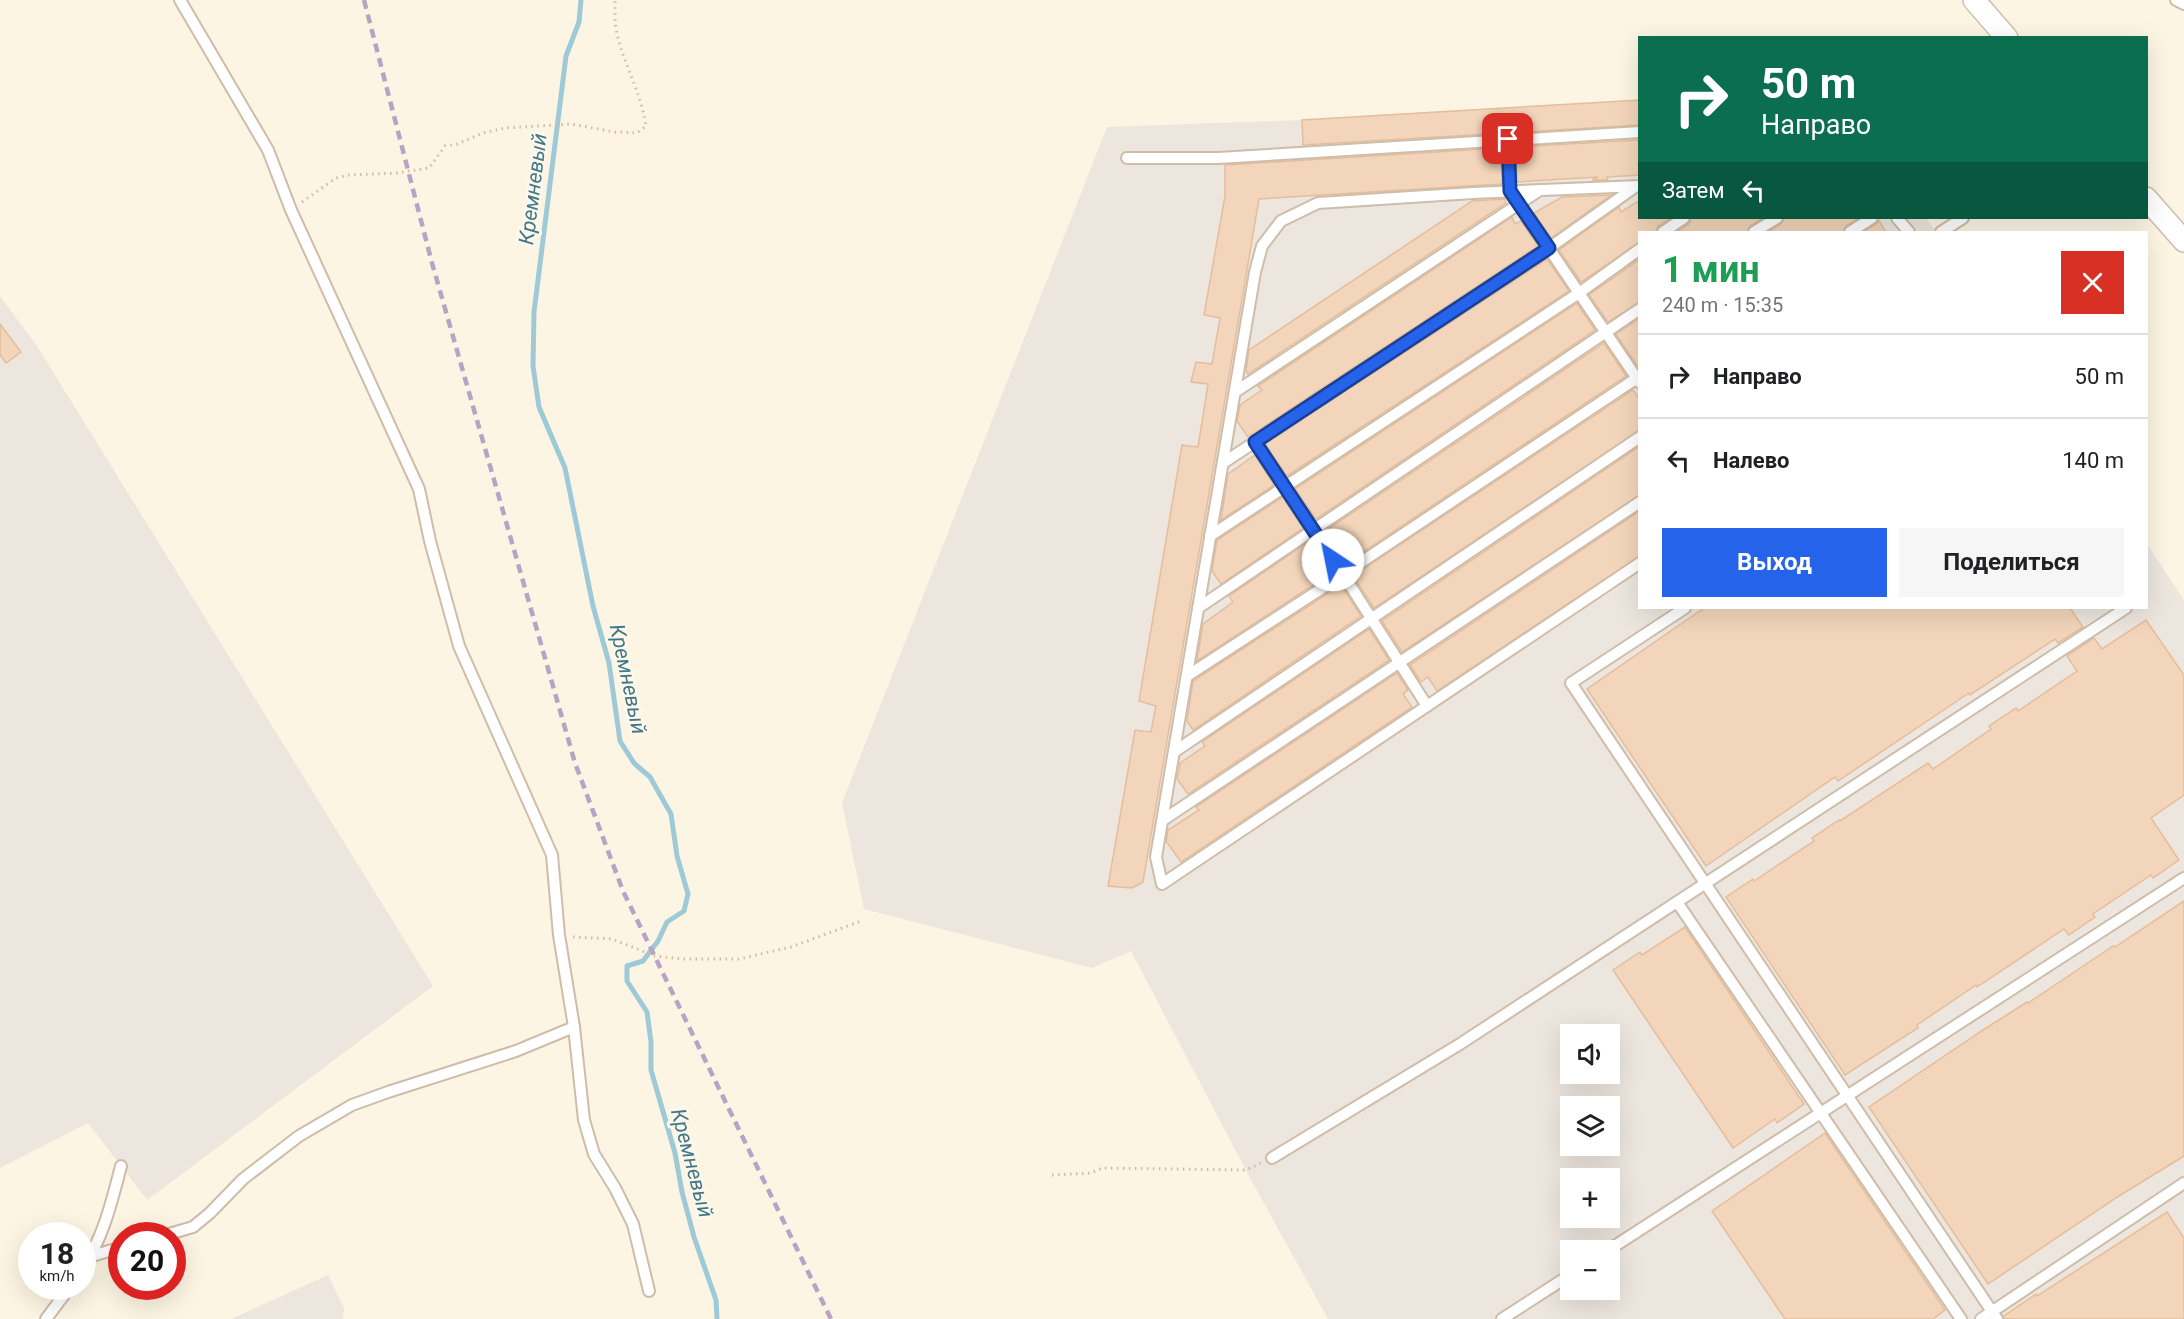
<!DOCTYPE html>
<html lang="ru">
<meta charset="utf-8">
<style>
body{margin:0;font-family:Roboto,sans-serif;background:#f6f6f6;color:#202124;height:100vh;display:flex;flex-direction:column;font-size:22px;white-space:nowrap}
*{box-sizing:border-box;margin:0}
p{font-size:20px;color:#757577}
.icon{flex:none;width:33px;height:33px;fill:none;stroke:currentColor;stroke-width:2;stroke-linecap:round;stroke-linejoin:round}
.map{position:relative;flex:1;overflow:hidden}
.details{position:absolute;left:1638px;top:231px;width:510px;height:378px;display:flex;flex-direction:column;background:#fff;border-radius:0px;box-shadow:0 6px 24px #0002}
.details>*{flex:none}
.guide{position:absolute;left:1638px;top:36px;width:510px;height:183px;border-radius:0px;box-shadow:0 6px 24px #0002;background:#0b6e4f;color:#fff;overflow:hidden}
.controls{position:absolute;left:1560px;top:1024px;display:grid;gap:12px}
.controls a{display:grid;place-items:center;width:60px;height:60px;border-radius:0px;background:#fff;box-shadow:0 6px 24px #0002;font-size:30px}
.speed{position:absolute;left:18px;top:1222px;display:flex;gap:12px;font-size:30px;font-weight:700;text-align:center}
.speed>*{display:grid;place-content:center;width:78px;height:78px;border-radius:50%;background:#fff;box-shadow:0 6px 24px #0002;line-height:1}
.speed small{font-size:15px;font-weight:400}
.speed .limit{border:9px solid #d22;background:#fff;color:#111}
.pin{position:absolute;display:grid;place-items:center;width:51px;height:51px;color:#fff;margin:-26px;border-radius:12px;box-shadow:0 3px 9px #0006}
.me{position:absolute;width:66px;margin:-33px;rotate:326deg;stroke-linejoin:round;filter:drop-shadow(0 0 4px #0008)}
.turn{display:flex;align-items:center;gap:21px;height:126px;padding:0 24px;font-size:27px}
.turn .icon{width:78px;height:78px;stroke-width:2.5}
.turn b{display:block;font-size:42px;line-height:51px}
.then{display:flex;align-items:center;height:57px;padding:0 24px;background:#0003;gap:12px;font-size:22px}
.round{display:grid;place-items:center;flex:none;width:63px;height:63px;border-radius:0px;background:#f6f6f6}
.summary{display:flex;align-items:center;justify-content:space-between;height:102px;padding:0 24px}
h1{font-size:36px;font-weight:700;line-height:45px;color:#1e9e55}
.button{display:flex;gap:12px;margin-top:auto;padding:12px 24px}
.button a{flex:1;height:69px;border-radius:0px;background:#2563eb;color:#fff;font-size:24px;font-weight:700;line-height:69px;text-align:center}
.button a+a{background:#f6f6f6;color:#202124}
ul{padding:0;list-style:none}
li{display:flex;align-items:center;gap:18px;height:84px;padding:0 24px;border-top:2px solid #e0e0e0}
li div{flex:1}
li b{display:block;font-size:22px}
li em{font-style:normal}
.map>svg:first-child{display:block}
.industrial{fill:#ece6de;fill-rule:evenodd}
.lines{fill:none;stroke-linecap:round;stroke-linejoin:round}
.stream{stroke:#9ecad8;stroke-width:5}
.building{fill:#f2d5ba;stroke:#e5bd9b;stroke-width:1.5}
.lane-casing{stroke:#cebdaa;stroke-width:14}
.street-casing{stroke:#cebdaa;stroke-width:24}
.path{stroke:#d7b99e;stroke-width:3;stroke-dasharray:1.5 4.5;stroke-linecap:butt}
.lane{stroke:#fff;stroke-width:10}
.street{stroke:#fff;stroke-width:21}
.rail{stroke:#b8a2c6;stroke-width:4.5;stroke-dasharray:9 6;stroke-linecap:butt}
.route-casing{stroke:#184099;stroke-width:15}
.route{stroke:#2563eb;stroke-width:10}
.labels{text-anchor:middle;stroke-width:6;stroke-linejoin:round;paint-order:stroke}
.water-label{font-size:21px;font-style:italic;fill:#427789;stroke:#fff8ea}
</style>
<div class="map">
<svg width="2184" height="1319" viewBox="0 0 2184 1319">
<rect width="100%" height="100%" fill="#fdf5e3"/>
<g class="industrial">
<path d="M1639,100L1640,218H1926L1936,232H1640V608H2146L2147,544L2184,600V1319H1328L1250,1178L1131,951L1092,968L864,909L842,803L1107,127L1302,120ZM1570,1035H1610V1074H1570ZM1570,1107H1610V1146H1570ZM1570,1179H1610V1218H1570ZM1570,1251H1610V1290H1570Z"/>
<path d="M0,296L37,346L433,986L147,1200L88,1123L0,1168Z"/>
<path d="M328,1275L344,1308L343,1319H231Z"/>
</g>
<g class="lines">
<path class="stream" d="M581,0L579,22L566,56L534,312L533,366L539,407L565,468L593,606L609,663L620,741L634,763L650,777L671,814L677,856L688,894L684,911L667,922L658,941L643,961L627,966V981L647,1012L651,1042V1070L675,1153L682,1192L694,1237L716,1300L717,1319"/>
</g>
<g class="building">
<path d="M1640,100V125L1303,145L1302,120Z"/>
<path d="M1640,140V175L1607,177L1608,180H1592L1598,177L1517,182L1516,147Z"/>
<path d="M1501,148L1502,184L1259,199L1143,882L1132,888L1108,886L1135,730L1151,732L1156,706L1139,701L1182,445L1198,447L1208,384L1191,382L1196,362L1212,364L1220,318L1204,315L1225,196V165Z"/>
<path d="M1611,195L1551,238L1534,213L1562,197Z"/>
<path d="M1505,199L1506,203L1248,374L1246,371L1249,350L1472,201Z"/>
<path d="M1640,200V218H1671L1658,226L1656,232H1640V242L1581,282L1559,250L1619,207L1621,212Z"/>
<path d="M1512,217L1515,224L1521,221L1538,246L1248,437L1237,421L1240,405L1262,390L1258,386Z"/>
<path d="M1691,218H1763L1750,226L1747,232H1676L1689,224Z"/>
<path d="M1784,218H1859L1846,226L1843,232H1768L1781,224Z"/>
<path d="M1879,221L1886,232H1863L1876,224Z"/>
<path d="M1547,259L1569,291L1287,476L1265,444Z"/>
<path d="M1640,259V302L1608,322L1589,295Z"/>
<path d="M1577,303L1595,330L1316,519L1295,489Z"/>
<path d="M1640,318V365L1638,367L1616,334Z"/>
<path d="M0,324L21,352L6,363L0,355Z"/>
<path d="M1604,343L1626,376L1345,564L1324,532Z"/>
<path d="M1633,390L1640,399V430L1374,608L1353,576Z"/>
<path d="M1640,446V495L1402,652L1382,621Z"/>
<path d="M1255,455L1274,485L1221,520L1228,474Z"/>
<path d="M1283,497L1303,528L1221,584L1212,571L1217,540Z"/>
<path d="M1640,511V556L1437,691L1428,677L1421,682L1410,665Z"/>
<path d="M1311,540L1333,572L1197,661L1203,624L1233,602L1229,596Z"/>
<path d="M1341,585L1361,616L1193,730L1187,721L1193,681Z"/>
<path d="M1704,608H2070L2083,627L2058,643L2055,639L1970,695L1969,693L1838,781L1835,777L1706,866L1587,689Z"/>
<path d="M2146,620L2184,675V795L2151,818L2179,860L2153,878L2151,875L2093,914L2095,917L2069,935L2064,929L1977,987L1976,985L1917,1025L1918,1028L1845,1075L1726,897L1753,879L1754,881L1814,841L1812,838L1839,820L1840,821L1928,763L1933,769L1991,729L1989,726L2016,708L2018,711L2077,671L2067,656L2094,638L2102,649Z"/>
<path d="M1369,629L1389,660L1188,794L1177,779L1180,763L1205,746L1202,742Z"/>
<path d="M1397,673L1408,690L1403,694L1412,707L1181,862L1166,841L1168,830L1199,810L1196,807Z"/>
<path d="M2184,901V1156L2119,1196L1988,1284L1869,1107L1983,1030L2027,1002L2028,1003L2113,946L2115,947Z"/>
<path d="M1685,927L1804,1104L1777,1123L1775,1119L1733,1148L1613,970L1640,952L1642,955Z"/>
<path d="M1825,1133L1945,1310L1933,1319H1785L1712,1211Z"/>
<path d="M2167,1212L2184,1238V1319H2004V1316L2036,1294L2037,1296Z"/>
</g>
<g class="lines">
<g class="lane-casing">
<g id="lane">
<path d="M180,0L268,150L291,210L419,489L430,541L459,646L552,855L559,935L574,1027L584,1120L594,1154L615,1188L633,1224L649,1291"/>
<path d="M2176,0L2184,4"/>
<path d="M1508,139L1510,191L1640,383"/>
<path d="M1127,158H1218L1640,132"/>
<path d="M1640,186L1473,193L1318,203L1281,221L1262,246L1255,272L1156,857L1162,884L1640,563"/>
<path d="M1897,218L1909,232"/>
<path d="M1663,232L1684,218"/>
<path d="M1754,232L1777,218"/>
<path d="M1850,232L1872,218"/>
<path d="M1941,232L1963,218"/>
<path d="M1235,392L1540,190"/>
<path d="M1255,442L1343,574L1427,706"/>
<path d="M1223,463L1549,248L1635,187"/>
<path d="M1210,536L1579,293L1640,249"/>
<path d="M1198,608L1640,309"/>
<path d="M1685,608L1571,683L1997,1319"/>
<path d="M1187,676L1324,587L1640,376"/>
<path d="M1174,752L1640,437"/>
<path d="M1163,820L1640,502"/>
<path d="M1677,902L1961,1319"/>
<path d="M1272,1158L1460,1044L2126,608"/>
<path d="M162,1236L193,1227L210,1213L243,1179L299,1136L352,1105L388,1092L516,1051L574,1027"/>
<path d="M1607,1251L2184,878"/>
<path d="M92,1256L122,1247"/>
<path d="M82,1269C103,1239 112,1201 121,1166"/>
<path d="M46,1319L70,1287"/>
<path d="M1502,1319L1570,1275"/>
<path d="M1981,1319L2184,1183"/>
</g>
</g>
<g class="street-casing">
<g id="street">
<path d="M1974,0L2007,38"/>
<path d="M2146,198L2184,241"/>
</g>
</g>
<g class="path">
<path d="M302,202L336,178L349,175L397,173L429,168L445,146L457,144L483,133L505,128L571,124L615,132L637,133L646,126C641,90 620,59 615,23C615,16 615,8 615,0"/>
<path d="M573,937L612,939L655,956L683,959H739L791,947L861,921"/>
<path d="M1052,1175L1091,1173L1102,1168L1246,1170L1261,1163"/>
</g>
<use href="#lane" class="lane"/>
<use href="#street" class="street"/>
<path class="rail" d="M364,0L432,263L575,763L623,891L831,1319"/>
</g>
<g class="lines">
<g class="route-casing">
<path id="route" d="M1333,560L1255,442L1549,248L1510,191L1508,139"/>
</g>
<use href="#route" class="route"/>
</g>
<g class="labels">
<g class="water-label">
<text transform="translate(533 189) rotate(-83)" y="7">Кремневый</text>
<text transform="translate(628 679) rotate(78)" y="7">Кремневый</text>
<text transform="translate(692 1163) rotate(75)" y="7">Кремневый</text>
</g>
</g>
</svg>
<div class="controls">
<a><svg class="icon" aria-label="sound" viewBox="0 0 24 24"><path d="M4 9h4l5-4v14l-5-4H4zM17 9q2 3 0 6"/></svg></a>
<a><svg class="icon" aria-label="layers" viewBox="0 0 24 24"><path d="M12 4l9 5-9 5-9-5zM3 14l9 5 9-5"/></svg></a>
<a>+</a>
<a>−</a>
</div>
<div class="speed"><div>18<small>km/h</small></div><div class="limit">20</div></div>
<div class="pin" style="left:1508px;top:139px;background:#d93025"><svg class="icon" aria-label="arrive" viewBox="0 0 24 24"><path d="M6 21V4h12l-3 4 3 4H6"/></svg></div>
<svg class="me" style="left:1333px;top:560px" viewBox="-20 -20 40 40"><circle r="19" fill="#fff"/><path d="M0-13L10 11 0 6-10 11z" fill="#2563eb"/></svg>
<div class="guide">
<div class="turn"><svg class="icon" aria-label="right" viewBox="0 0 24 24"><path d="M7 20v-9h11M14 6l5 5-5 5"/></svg><div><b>50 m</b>Направо</div></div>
<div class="then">Затем<svg class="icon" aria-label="left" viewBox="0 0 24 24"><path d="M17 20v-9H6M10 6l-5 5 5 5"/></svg></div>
</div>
<section class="details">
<div class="summary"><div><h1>1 мин</h1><p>240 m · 15:35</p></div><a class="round" style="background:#d93025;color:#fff"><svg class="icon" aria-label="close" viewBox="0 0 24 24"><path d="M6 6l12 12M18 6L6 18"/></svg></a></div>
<ul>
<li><svg class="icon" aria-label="right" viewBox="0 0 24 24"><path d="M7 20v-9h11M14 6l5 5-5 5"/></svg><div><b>Направо</b></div><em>50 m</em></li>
<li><svg class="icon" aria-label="left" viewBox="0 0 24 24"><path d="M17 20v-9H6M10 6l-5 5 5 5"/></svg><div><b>Налево</b></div><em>140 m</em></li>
</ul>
<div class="button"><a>Выход</a><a>Поделиться</a></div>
</section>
</div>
